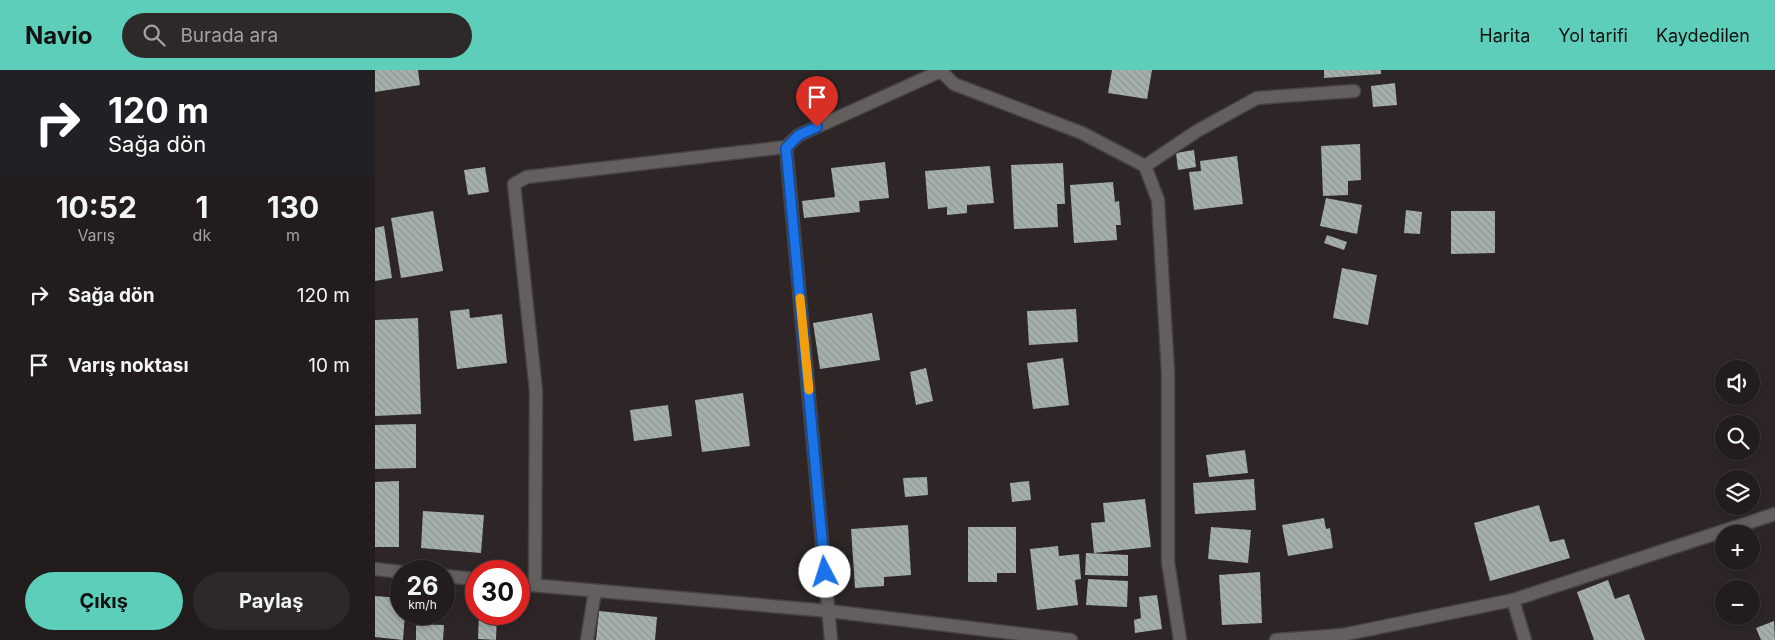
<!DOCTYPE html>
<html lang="tr">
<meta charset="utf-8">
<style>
body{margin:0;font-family:Inter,sans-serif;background:#2e2929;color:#f1f3f6;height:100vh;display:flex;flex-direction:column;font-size:19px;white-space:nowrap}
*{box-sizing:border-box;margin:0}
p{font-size:16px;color:#a2a1a3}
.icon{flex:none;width:28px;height:28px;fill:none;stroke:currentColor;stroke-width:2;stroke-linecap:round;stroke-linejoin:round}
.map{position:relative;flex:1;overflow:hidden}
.sheet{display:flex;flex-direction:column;background:#221c1c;width:375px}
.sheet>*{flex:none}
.hud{background:#202124;color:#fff;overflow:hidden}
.buttons{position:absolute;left:1340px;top:290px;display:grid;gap:10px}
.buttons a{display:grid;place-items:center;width:45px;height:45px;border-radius:50%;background:#221c1c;box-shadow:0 2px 8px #0003,0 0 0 1px #3f3a3b;font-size:25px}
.speed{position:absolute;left:15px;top:490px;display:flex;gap:10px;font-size:25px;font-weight:700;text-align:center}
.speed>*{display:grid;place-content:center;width:65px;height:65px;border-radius:50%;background:#221c1c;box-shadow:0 2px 8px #0003,0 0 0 1px #3f3a3b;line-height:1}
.speed small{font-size:12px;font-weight:400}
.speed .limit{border:8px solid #d22;background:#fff;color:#111}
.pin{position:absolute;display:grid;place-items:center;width:42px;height:42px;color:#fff;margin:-51px -21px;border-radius:50% 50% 50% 0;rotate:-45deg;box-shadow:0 0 5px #0007}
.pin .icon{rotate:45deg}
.me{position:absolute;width:55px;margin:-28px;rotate:355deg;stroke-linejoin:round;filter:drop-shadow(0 0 4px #0008)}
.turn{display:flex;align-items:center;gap:18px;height:105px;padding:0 25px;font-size:22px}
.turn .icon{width:65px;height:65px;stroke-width:2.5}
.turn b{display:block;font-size:35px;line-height:42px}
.eta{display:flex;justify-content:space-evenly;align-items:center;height:85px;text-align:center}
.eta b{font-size:30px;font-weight:700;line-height:35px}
.primary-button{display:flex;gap:10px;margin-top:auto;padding:10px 25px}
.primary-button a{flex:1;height:58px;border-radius:30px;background:#5dceb9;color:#111;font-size:20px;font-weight:700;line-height:58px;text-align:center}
.primary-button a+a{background:#2e2929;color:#f1f3f6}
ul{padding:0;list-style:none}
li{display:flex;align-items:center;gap:15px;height:70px;padding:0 25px}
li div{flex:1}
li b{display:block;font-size:19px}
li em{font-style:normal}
header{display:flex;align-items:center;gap:30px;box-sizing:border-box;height:70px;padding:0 25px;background:#5dceb9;color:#111}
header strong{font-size:24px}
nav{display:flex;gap:28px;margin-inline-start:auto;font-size:18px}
.search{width:350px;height:45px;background:#2e2929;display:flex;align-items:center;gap:12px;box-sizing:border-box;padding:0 18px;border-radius:28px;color:#a2a1a3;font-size:19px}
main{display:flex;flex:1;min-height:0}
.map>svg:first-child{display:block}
.building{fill:url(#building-back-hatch)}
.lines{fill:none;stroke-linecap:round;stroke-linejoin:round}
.minor-casing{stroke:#484142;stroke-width:15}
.minor{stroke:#635f5f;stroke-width:12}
.route-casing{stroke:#114b97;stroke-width:12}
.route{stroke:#1a73e8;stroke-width:9}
.slow{stroke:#f59e0b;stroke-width:9}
</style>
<header>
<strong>Navio</strong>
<div class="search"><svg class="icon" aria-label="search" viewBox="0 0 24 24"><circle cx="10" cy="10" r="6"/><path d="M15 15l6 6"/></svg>Burada ara</div>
<nav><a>Harita</a><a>Yol tarifi</a><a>Kaydedilen</a></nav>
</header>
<main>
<section class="sheet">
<div class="hud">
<div class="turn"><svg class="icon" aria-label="right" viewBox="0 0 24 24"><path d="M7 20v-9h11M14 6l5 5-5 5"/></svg><div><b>120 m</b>Sağa dön</div></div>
</div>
<div class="eta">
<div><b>10:52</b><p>Varış</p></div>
<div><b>1</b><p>dk</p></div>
<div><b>130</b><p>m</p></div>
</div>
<ul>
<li><svg class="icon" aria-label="right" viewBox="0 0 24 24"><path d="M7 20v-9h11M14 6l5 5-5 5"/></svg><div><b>Sağa dön</b></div><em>120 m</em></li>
<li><svg class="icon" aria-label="arrive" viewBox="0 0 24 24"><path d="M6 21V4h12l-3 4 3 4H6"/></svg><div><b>Varış noktası</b></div><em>10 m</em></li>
</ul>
<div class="primary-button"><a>Çıkış</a><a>Paylaş</a></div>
</section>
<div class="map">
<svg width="1400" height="570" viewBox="0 0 1400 570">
<defs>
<pattern id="building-back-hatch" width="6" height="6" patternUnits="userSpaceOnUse" patternTransform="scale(1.25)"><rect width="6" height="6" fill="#a5b0ad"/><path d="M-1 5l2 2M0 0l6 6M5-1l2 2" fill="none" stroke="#8e9694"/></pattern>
</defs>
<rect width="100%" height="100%" fill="#2d2526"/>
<g class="building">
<path d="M0,0H43L45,15L0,22Z"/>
<path d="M737,0H777L772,29L733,23Z"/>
<path d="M949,0H1006V4L949,8Z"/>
<path d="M1020,13L1022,35L998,37L996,16Z"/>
<path d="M985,74L986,110L973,111V125L948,126L946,76Z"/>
<path d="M819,80L821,97L803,100L801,83Z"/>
<path d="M862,86L868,134L819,140L814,102L826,101L825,91Z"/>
<path d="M510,92L514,128L484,131L485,142L429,148L427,131L460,127L456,98Z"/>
<path d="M688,93L690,134H682L683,157L639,159L636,95Z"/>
<path d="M615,96L619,133L592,135V143L572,145V137L553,139L550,101Z"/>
<path d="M110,97L114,122L93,125L89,100Z"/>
<path d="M738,112L740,132L744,131L746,155H741L742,170L699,173L695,115Z"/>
<path d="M951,128L987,135L982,164L945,156Z"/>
<path d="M1031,140L1047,142L1045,164L1029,163Z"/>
<path d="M58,141L68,201L26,208L16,148Z"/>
<path d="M1076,141H1120V183L1076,184Z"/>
<path d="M9,156L17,208L0,211V158Z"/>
<path d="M952,165L972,172L969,180L949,173Z"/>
<path d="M967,198L1002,205L993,255L958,248Z"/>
<path d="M94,239L95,248L127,244L132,293L82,299L75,241Z"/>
<path d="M701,239L703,272L654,275L652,241Z"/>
<path d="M497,243L505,290L445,299L438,253Z"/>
<path d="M43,248L46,344L0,346V250Z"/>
<path d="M688,288L694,335L658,339L652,293Z"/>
<path d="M551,298L558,331L541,335L535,302Z"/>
<path d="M368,323L375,376L327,382L320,330Z"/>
<path d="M293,335L297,366L259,371L255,340Z"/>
<path d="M41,354V398L0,399V355Z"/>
<path d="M870,380L873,403L834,407L831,385Z"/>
<path d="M552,407L553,425L530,427L528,408Z"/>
<path d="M879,409L881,440L820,444L818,413Z"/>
<path d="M24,411V477H0V412Z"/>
<path d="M654,411L656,430L637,432L635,413Z"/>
<path d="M770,429L776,477L719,483L716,453L730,452L728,433Z"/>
<path d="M1164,435L1175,472L1189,469L1195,488L1115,511L1099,453Z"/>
<path d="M48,441L109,445L106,483L46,478Z"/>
<path d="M949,448L951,459L955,458L958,478L913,486L907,455Z"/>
<path d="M533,455L536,505L509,507V516L480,518L476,459Z"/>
<path d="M593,457H641V503H622V512H593Z"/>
<path d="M836,457L876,460L873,493L833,489Z"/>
<path d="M683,476L684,486L704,484L706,509L700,510L703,535L662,540L655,479Z"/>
<path d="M711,483L753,485V506L710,505Z"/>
<path d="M885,502L887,553L847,555L844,505Z"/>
<path d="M713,509L753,511L752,537L711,535Z"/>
<path d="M1233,510L1240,529L1254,524L1270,570H1219L1202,522Z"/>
<path d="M782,525L787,559L760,563L759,550L766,548L764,527Z"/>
<path d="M0,526L26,528V544H30L28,570L0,567Z"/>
<path d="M224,541L282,547L280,570H221Z"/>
<path d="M104,544H122L121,570L103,569Z"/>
<path d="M1399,551L1400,570H1386L1381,558Z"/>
<path d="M41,554L69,555L68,570H41Z"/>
</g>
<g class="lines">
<g class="minor-casing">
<g id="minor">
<path d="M565,0L579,14L707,63L770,96L783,130L793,303V492L805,570"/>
<path d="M411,77L456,570"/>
<path d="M770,96L822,61L882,28L979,21"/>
<path d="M0,499L26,502"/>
<path d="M69,506L101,509"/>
<path d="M144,514L454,541L696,570"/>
<path d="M160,515L161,321L139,114L152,107L411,77L424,65L566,1"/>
<path d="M1138,530L1150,570"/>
<path d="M212,570L220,521"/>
<path d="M901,570L967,565L1138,530L1400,444"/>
</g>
</g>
<use href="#minor" class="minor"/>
</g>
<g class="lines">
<g class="route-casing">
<path id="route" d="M442,57L424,65L411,78L450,502"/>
</g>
<use href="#route" class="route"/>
<path class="slow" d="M425,228L434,320"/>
</g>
</svg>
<div class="buttons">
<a><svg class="icon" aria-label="sound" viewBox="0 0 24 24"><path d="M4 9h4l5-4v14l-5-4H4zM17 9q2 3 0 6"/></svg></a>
<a><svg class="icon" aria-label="search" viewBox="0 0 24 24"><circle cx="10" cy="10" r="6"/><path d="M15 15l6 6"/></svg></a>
<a><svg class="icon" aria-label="layers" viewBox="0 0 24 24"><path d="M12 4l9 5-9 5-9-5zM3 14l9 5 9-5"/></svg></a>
<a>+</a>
<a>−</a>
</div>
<div class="speed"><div>26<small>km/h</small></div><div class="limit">30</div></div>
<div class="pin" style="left:442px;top:57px;background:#d93025"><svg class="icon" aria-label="arrive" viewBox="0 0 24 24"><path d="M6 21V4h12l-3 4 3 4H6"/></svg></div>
<svg class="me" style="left:450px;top:502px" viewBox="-20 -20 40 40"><circle r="19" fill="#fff"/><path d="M0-13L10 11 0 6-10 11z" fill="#1a73e8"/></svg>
</div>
</main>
